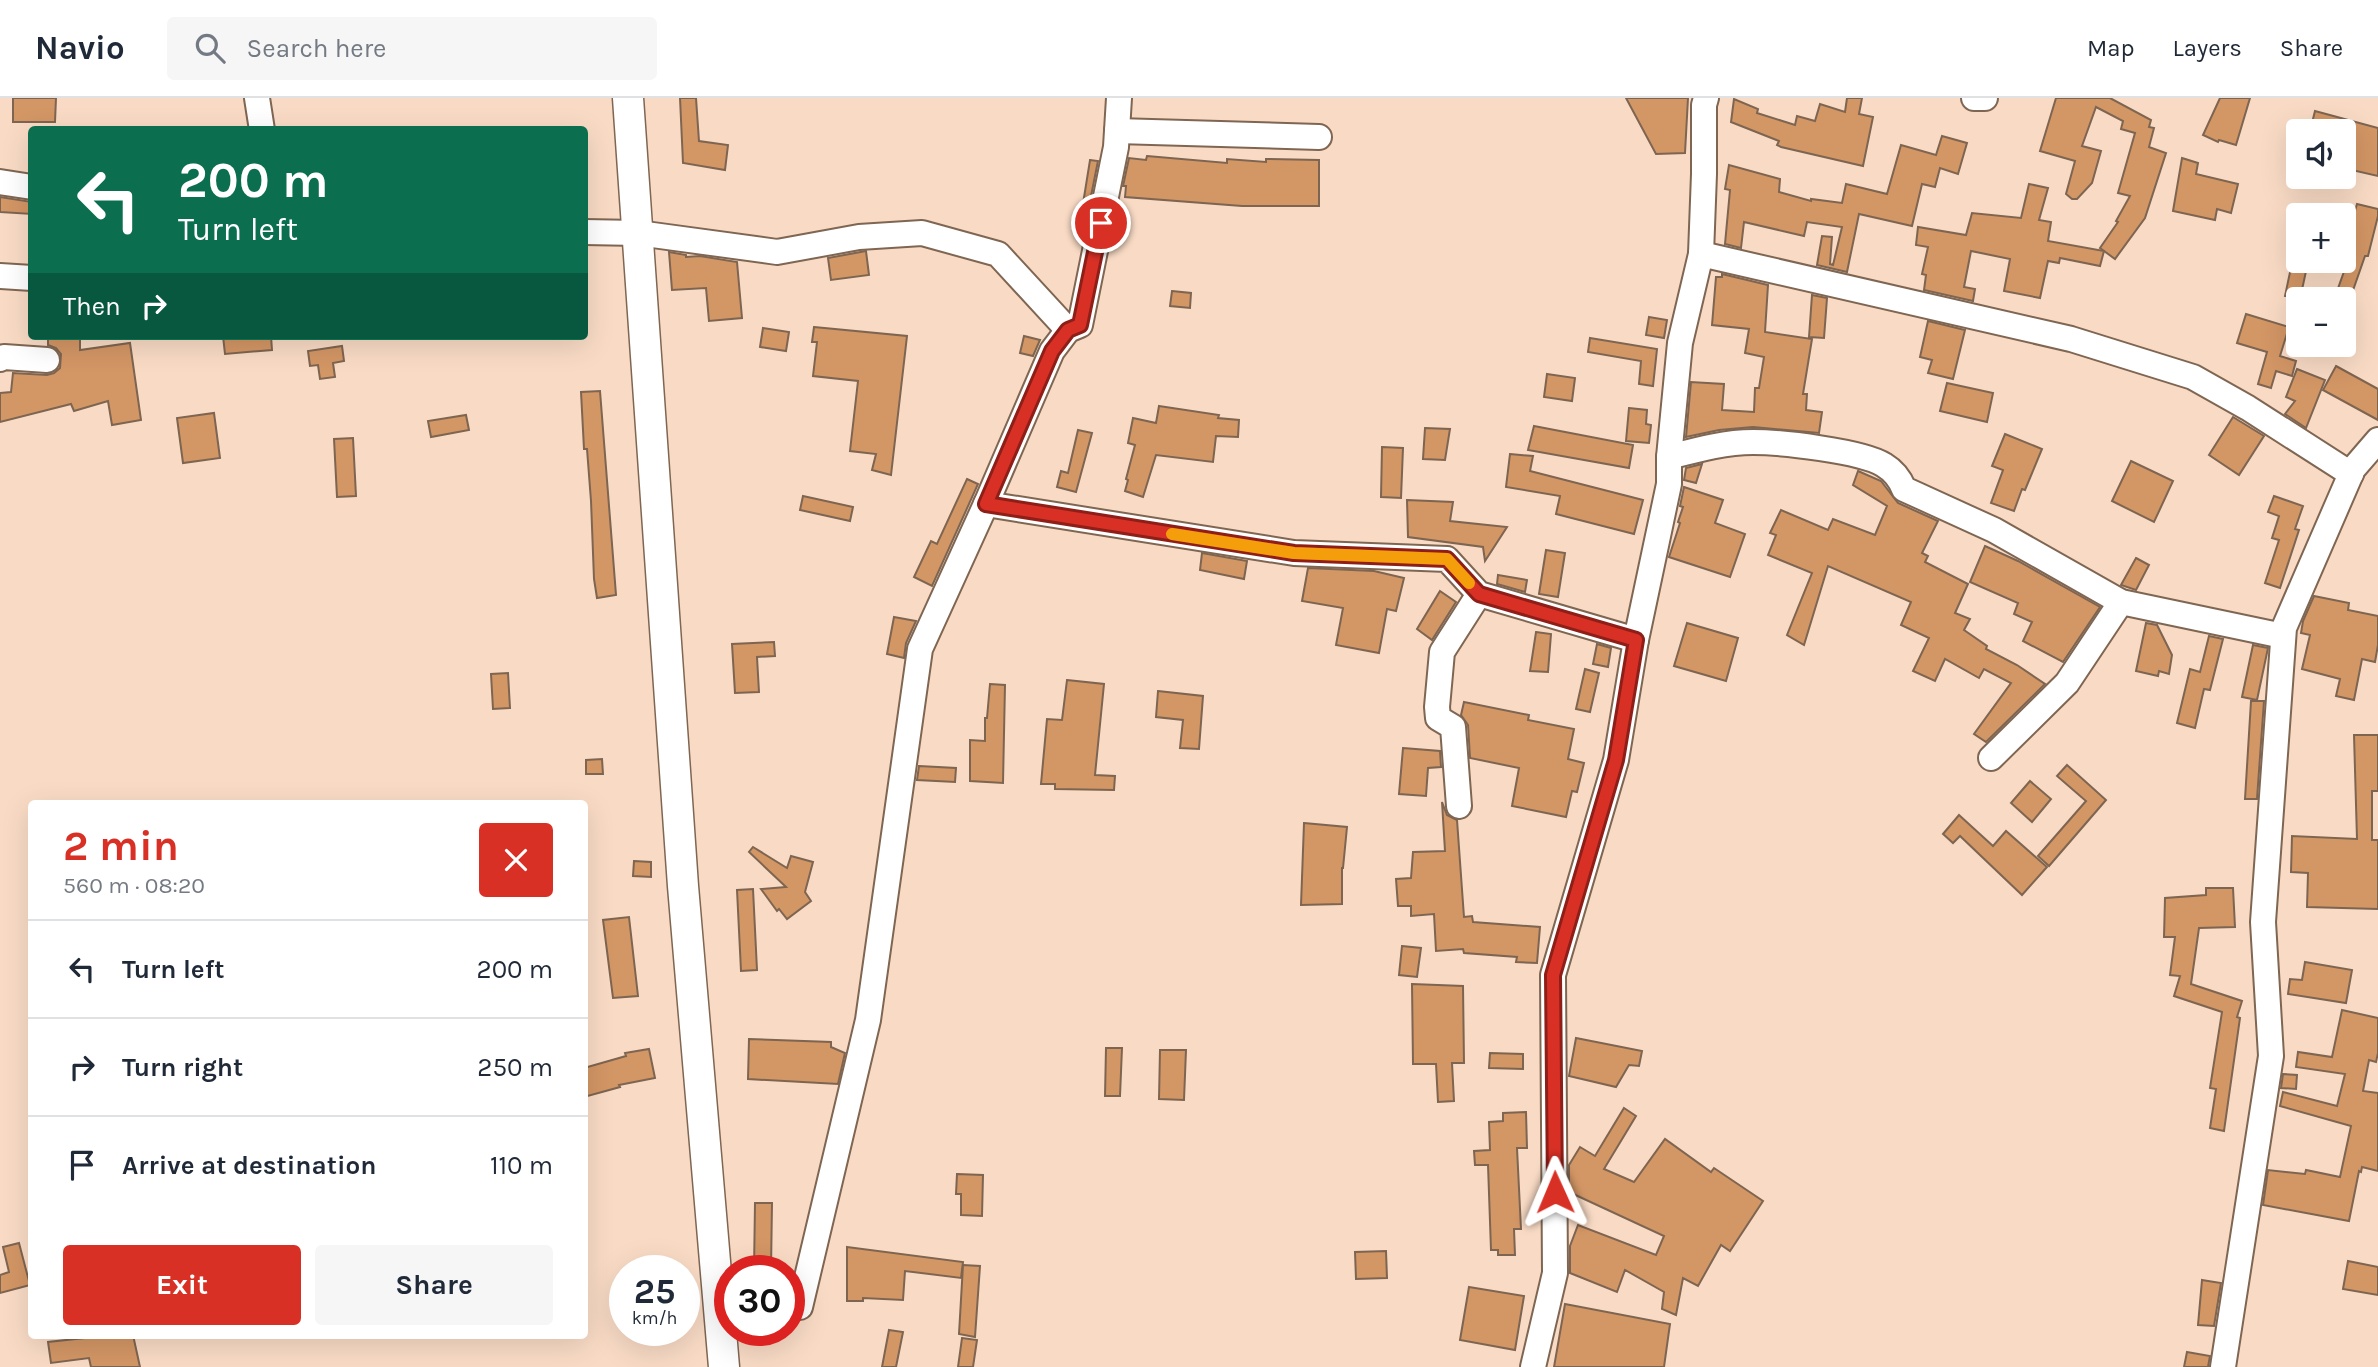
<!DOCTYPE html>
<meta charset="utf-8">
<style>
body{margin:0;font-family:Karla,sans-serif;background:#f6f6f7;color:#1f2937;height:100vh;display:flex;flex-direction:column;font-size:26px;white-space:nowrap}
*{box-sizing:border-box;margin:0}
p{font-size:23px;color:#747a83}
.icon{flex:none;width:38px;height:38px;fill:none;stroke:currentColor;stroke-width:2;stroke-linecap:round;stroke-linejoin:round}
.map{position:relative;flex:1;overflow:hidden}
.side{position:absolute;left:28px;top:702px;width:560px;height:539px;display:flex;flex-direction:column;background:#fff;border-radius:7px;box-shadow:0 7px 28px #0002}
.side>*{flex:none}
.banner{position:absolute;left:28px;top:28px;width:560px;height:214px;border-radius:7px;box-shadow:0 7px 28px #0002;background:#0b6e4f;color:#fff;overflow:hidden}
.controls{position:absolute;left:2286px;top:21px;display:grid;gap:14px}
.controls a{display:grid;place-items:center;width:70px;height:70px;border-radius:7px;background:#fff;box-shadow:0 7px 28px #0002;font-size:35px}
.speed{position:absolute;left:609px;top:1157px;display:flex;gap:14px;font-size:35px;font-weight:700;text-align:center}
.speed>*{display:grid;place-content:center;width:91px;height:91px;border-radius:50%;background:#fff;box-shadow:0 7px 28px #0002;line-height:1}
.speed small{font-size:18px;font-weight:400}
.speed .limit{border:10px solid #d22;background:#fff;color:#111}
.pin{position:absolute;display:grid;place-items:center;width:60px;height:60px;color:#fff;margin:-30px;border:4px solid #fff;border-radius:50%;box-shadow:0 2px 7px #0007}
.me{position:absolute;width:77px;margin:-38px;rotate:359deg;stroke-linejoin:round;filter:drop-shadow(0 0 5px #0008)}
.turn{display:flex;align-items:center;gap:24px;height:147px;padding:0 35px;font-size:32px}
.turn .icon{width:91px;height:91px;stroke-width:2.5}
.turn b{display:block;font-size:49px;line-height:60px}
.then{display:flex;align-items:center;height:66px;padding:0 35px;background:#0003;gap:14px;font-size:26px}
.round{display:grid;place-items:center;flex:none;width:74px;height:74px;border-radius:7px;background:#f6f6f7}
.headline{display:flex;align-items:center;justify-content:space-between;height:119px;padding:0 35px}
h1{font-size:42px;font-weight:700;line-height:52px;color:#d93025}
.primary-button{display:flex;gap:14px;margin-top:auto;padding:14px 35px}
.primary-button a{flex:1;height:80px;border-radius:7px;background:#d93025;color:#fff;font-size:28px;font-weight:700;line-height:80px;text-align:center}
.primary-button a+a{background:#f6f6f7;color:#1f2937}
ul{padding:0;list-style:none}
li{display:flex;align-items:center;gap:21px;height:98px;padding:0 35px;border-top:2px solid #e0e1e3}
li div{flex:1}
li b{display:block;font-size:26px}
li em{font-style:normal}
header{display:flex;align-items:center;gap:42px;box-sizing:border-box;height:98px;padding:0 35px;background:#fff;border-bottom:2px solid #e0e1e3}
header strong{font-size:33px}
nav{display:flex;gap:38px;margin-inline-start:auto;font-size:24px}
.search{width:490px;height:63px;background:#f6f6f7;display:flex;align-items:center;gap:18px;box-sizing:border-box;padding:0 24px;border-radius:7px;color:#747a83;font-size:26px}
.map>svg:first-child{display:block}
.building{fill:#d39665;stroke:#7e6551;stroke-width:2}
.lines{fill:none;stroke-linecap:round;stroke-linejoin:round}
.minor-casing{stroke:#7f6652;stroke-width:28}
.major-casing{stroke:#7f6652;stroke-width:33}
.minor{stroke:#fff;stroke-width:24}
.major{stroke:#fff;stroke-width:30}
.route-casing{stroke:#8d1f18;stroke-width:18}
.route{stroke:#d93025;stroke-width:12}
.slow{stroke:#f59e0b;stroke-width:12}
</style>
<header>
<strong>Navio</strong>
<div class="search"><svg class="icon" aria-label="search" viewBox="0 0 24 24"><circle cx="10" cy="10" r="6"/><path d="M15 15l6 6"/></svg>Search here</div>
<nav><a>Map</a><a>Layers</a><a>Share</a></nav>
</header>
<div class="map">
<svg width="2378" height="1269" viewBox="0 0 2378 1269">
<rect width="100%" height="100%" fill="#f9dbc5"/>
<g class="building">
<path d="M13,0H56L55,24H13Z"/>
<path d="M680,0H696L699,43L728,47L725,72L683,65Z"/>
<path d="M1626,0H1688L1685,55L1656,56Z"/>
<path d="M1847,0H1862L1859,16L1873,19L1863,68L1781,49L1777,47L1779,43L1731,24L1734,1L1758,11L1757,15L1795,27L1797,18L1815,23L1820,6L1845,14Z"/>
<path d="M2056,0H2110L2151,22L2149,29L2154,30L2149,49L2166,55L2145,120L2115,161L2100,150L2118,124L2116,123L2130,98L2118,95L2135,35L2121,31L2123,23L2096,9L2082,48L2101,53L2092,85L2077,101H2072L2066,96L2075,63L2040,53Z"/>
<path d="M2220,0H2250L2236,47L2219,42L2218,44L2203,37Z"/>
<path d="M2315,13L2378,30V78L2343,70V33H2310Z"/>
<path d="M1942,38L1967,45L1958,76L1940,70L1935,89L1922,86L1912,128L1859,116L1847,174L1817,167L1822,138L1832,139L1830,166L1833,167L1842,129L1807,124L1804,138L1744,124L1741,150L1725,146L1730,92L1725,91L1729,67L1780,81L1779,94L1811,103V101L1842,105L1846,86L1887,96L1901,47L1936,57Z"/>
<path d="M1147,58L1227,65V61L1266,64V61L1319,62V108H1242L1125,99L1126,88H1123L1129,60L1146,62Z"/>
<path d="M2182,60L2198,65L2196,76L2238,86L2231,115L2217,111L2215,122L2173,113Z"/>
<path d="M1090,62L1098,63L1088,113L1082,112Z"/>
<path d="M2029,86L2048,90L2039,122L2051,124L2048,143L2104,153L2100,168L2060,160L2059,165L2048,163L2040,200L2004,193L2010,161L1971,153L1964,189L1975,191L1973,203L1924,192L1926,177L1922,176L1928,149L1916,147L1918,129L1966,137L1972,115L2021,120Z"/>
<path d="M0,99L32,104V116L0,114Z"/>
<path d="M2357,106L2378,111V118L2368,158H2365L2350,201L2336,196L2346,168L2343,166V155Z"/>
<path d="M866,153L869,177L831,182L828,160Z"/>
<path d="M669,154L686,157V159L700,158L737,164L742,220L709,223L706,190L672,192Z"/>
<path d="M2293,160L2308,164L2300,201L2285,198Z"/>
<path d="M1722,176L1768,187L1765,234L1812,241L1803,296H1807L1806,312L1822,314L1819,335L1753,329L1719,332L1686,339L1691,284L1724,286L1722,312L1754,314L1755,290H1759L1764,259L1745,255L1749,231L1712,227L1716,179H1722Z"/>
<path d="M1172,193L1191,195L1190,210L1170,208Z"/>
<path d="M1812,197L1827,200L1824,240L1809,239Z"/>
<path d="M2246,216L2289,229L2280,258L2296,263L2292,278L2276,273L2271,290L2258,286L2267,254L2237,245Z"/>
<path d="M1649,219L1667,222L1664,240L1646,237Z"/>
<path d="M1928,223L1965,232L1953,281L1928,275L1932,262L1920,259Z"/>
<path d="M814,229L907,238L891,377L872,372L876,356L850,353L858,283L813,278L817,244H812Z"/>
<path d="M763,230L789,234L786,253L760,249Z"/>
<path d="M48,238H80V252L130,245L141,322L112,327L108,303L74,313L71,306L0,324V295L11,294L13,275L47,277L54,275L60,270L61,256L56,250L48,247Z"/>
<path d="M223,238H271L272,252L225,256Z"/>
<path d="M1024,238L1040,242L1033,258L1020,255Z"/>
<path d="M1590,240L1657,251L1653,288L1639,286L1641,263L1588,254Z"/>
<path d="M342,248L344,263L333,265L335,279L320,281L318,267L310,268L308,253Z"/>
<path d="M2336,268L2378,291V322L2323,292Z"/>
<path d="M2297,271L2325,282L2306,330L2285,316L2295,303L2286,299Z"/>
<path d="M1547,276L1575,280L1572,303L1544,299Z"/>
<path d="M1947,285L1993,295L1987,324L1940,313Z"/>
<path d="M600,293L616,497L597,500L594,481L591,403L587,351H584L581,294Z"/>
<path d="M1159,308L1219,317L1218,320L1239,322L1238,339L1216,338L1213,364L1156,357L1143,399L1125,393L1128,382L1126,381L1135,347L1128,345L1133,320L1156,325Z"/>
<path d="M1629,310L1647,312L1646,326L1651,327L1649,345L1626,343Z"/>
<path d="M214,315L220,360L183,365L177,320Z"/>
<path d="M466,317L469,332L431,339L428,323Z"/>
<path d="M2233,319L2264,338L2239,377L2209,357Z"/>
<path d="M1534,328L1633,347L1629,370L1528,352Z"/>
<path d="M1425,330L1450,331L1445,362L1423,361Z"/>
<path d="M1078,332L1092,335L1076,394L1057,389L1061,373L1068,375Z"/>
<path d="M2005,336L2042,351L2025,392L2022,391L2014,413L1991,405L2003,372L1992,368Z"/>
<path d="M353,340L356,398L337,399L334,341Z"/>
<path d="M1382,349L1403,350L1401,400L1381,399Z"/>
<path d="M1510,356L1533,358L1530,373L1643,402L1634,436L1556,416L1560,398L1506,389Z"/>
<path d="M2131,363L2173,383L2154,424L2112,403Z"/>
<path d="M1702,366L1696,385L1684,382L1686,370Z"/>
<path d="M1858,373L1881,383L1898,405L1938,423L1922,455L1928,458L1925,464L1968,486L1955,515L1970,521L1964,532L1987,548L1986,551L2017,567L2045,586L1986,644L1974,636L2011,585L1984,571L1979,580L1945,561L1935,583L1913,573L1929,540L1901,527L1911,504L1828,468L1804,547L1787,537L1812,475L1768,457L1776,437L1770,435L1781,412L1828,432L1833,421L1875,437L1887,408L1853,387Z"/>
<path d="M967,381L978,386L932,488L914,479L931,443L937,446Z"/>
<path d="M1684,389L1723,402L1715,425L1745,436L1730,479L1669,459L1680,425L1678,424L1683,409L1680,408Z"/>
<path d="M803,398L853,409L850,423L800,412Z"/>
<path d="M2274,398L2303,408L2295,431L2299,432L2280,490L2265,485L2279,442L2272,440L2279,418L2268,414Z"/>
<path d="M1407,402L1453,404L1450,423L1507,429L1485,463L1483,449L1408,439Z"/>
<path d="M1985,448L2018,463L2100,509L2063,564L2023,543L2032,524L2014,516L2018,505L1970,484Z"/>
<path d="M1546,452L1565,455L1558,499L1539,496Z"/>
<path d="M1202,455L1247,463L1244,481L1200,472Z"/>
<path d="M2136,460L2149,467L2136,492L2121,487Z"/>
<path d="M1308,470L1374,473L1404,480L1396,513L1387,511L1379,555L1336,547L1343,510L1302,503Z"/>
<path d="M1498,477L1527,482L1525,494L1497,486Z"/>
<path d="M1440,493L1456,504L1432,542L1417,531Z"/>
<path d="M2314,498L2349,505L2348,512L2378,518V547L2375,564L2362,561L2354,602L2336,598L2340,581L2302,571L2310,537L2301,535L2303,523Z"/>
<path d="M894,519L916,523L906,545L904,560L887,556Z"/>
<path d="M1687,525L1738,540L1726,583L1674,568Z"/>
<path d="M2146,525L2157,527L2172,557L2169,576L2159,573L2158,578L2136,573Z"/>
<path d="M1536,534L1551,536L1548,574L1530,573Z"/>
<path d="M2209,538L2223,541L2210,592L2204,591L2195,630L2177,625L2190,571L2200,574Z"/>
<path d="M774,544L775,558L757,559L759,594L735,595L732,546Z"/>
<path d="M1597,546L1611,550L1608,569L1593,566Z"/>
<path d="M2253,547L2268,550L2257,602L2242,599Z"/>
<path d="M1585,571L1599,575L1590,614L1576,611Z"/>
<path d="M508,575L510,610L493,611L491,576Z"/>
<path d="M1067,582L1104,586L1095,677L1115,678L1114,692L1055,691V686H1041L1047,621L1062,622Z"/>
<path d="M990,586L1005,587L1003,685L970,683V642L985,643V620H987Z"/>
<path d="M1158,593L1203,598L1199,651L1180,650L1183,622L1156,619Z"/>
<path d="M2251,603H2264L2257,701H2245Z"/>
<path d="M1464,604L1529,617L1528,622L1574,631L1568,661L1584,665L1577,694L1572,693L1566,719L1512,708L1519,670L1470,660L1468,627L1461,617Z"/>
<path d="M2354,637H2378V693H2372V742H2378V811L2307,809L2308,775L2291,774L2292,738L2357,741Z"/>
<path d="M1403,650L1440,653L1441,669L1428,670L1426,698L1399,696Z"/>
<path d="M602,661L603,676H586V662Z"/>
<path d="M2067,667L2106,702L2049,768L2038,758L2086,703L2057,678Z"/>
<path d="M919,668L956,670L955,684L917,682Z"/>
<path d="M2030,683L2051,701L2032,724L2011,705Z"/>
<path d="M1442,704L1447,717L1457,722L1464,819L1472,818L1473,824L1540,829L1537,865L1516,864L1517,859L1464,855L1463,851L1436,853L1434,816L1411,818V808H1398L1396,781L1411,780L1413,754L1445,753Z"/>
<path d="M1959,717L1993,748L2006,733L2047,769L2022,797L1960,738L1953,745L1943,736Z"/>
<path d="M1304,725L1347,729L1343,770H1342V806L1301,807Z"/>
<path d="M753,749L787,770L791,758L813,764L805,794L811,803L787,821L779,811L777,813L761,791L786,789L749,754Z"/>
<path d="M634,763L651,764V779L633,778Z"/>
<path d="M2206,790H2233L2235,829L2199,830L2191,886L2242,903L2237,919L2240,920L2224,1033L2210,1030L2216,991L2210,990L2222,914L2174,898L2180,878L2170,877L2175,839H2164L2165,800L2206,797Z"/>
<path d="M753,791L757,872L741,873L737,792Z"/>
<path d="M629,819L638,898L613,900L603,822Z"/>
<path d="M1402,848L1421,850L1417,879L1399,877Z"/>
<path d="M2305,864L2352,872L2346,905L2288,896L2290,881L2302,882Z"/>
<path d="M1412,886L1463,888L1464,965H1452L1454,1003L1438,1004L1436,966H1413Z"/>
<path d="M2342,912L2378,920V955L2376,964L2369,962L2363,993L2378,995V1073L2362,1069L2361,1074L2359,1073L2349,1123L2263,1107L2268,1072L2305,1076L2306,1072L2340,1079L2351,1028L2280,1008L2283,994L2337,1008L2345,976L2296,969L2298,954L2332,959Z"/>
<path d="M1576,940L1642,953L1639,968L1629,967L1616,989L1569,978Z"/>
<path d="M749,941L831,944V949L845,955L838,986L748,981Z"/>
<path d="M1106,950H1122L1120,998H1105Z"/>
<path d="M649,951L655,980L619,987L620,989L584,999V970L626,958L625,955Z"/>
<path d="M1160,952H1186L1184,1002L1159,1001Z"/>
<path d="M1490,955L1523,956V971L1489,970Z"/>
<path d="M2283,976L2297,977L2296,991L2281,990Z"/>
<path d="M1624,1010L1636,1018L1604,1071L1634,1084L1665,1041L1711,1074L1714,1070L1763,1103L1730,1153L1721,1147L1698,1188L1683,1180L1676,1217L1662,1211L1664,1194L1625,1172L1617,1194L1570,1175V1148L1578,1127L1656,1157L1664,1138L1569,1094V1067L1580,1049L1595,1058Z"/>
<path d="M1526,1014L1527,1050H1517L1521,1131H1514L1515,1157H1498V1152H1491L1488,1067H1475L1474,1053L1490,1052L1489,1024L1503,1023V1015Z"/>
<path d="M957,1076L983,1077L982,1118L961,1117V1096H956Z"/>
<path d="M755,1105H772L771,1172H754Z"/>
<path d="M19,1145L30,1187L0,1195V1177L9,1174L3,1149Z"/>
<path d="M847,1149L963,1164L961,1180L905,1173L903,1202L863,1200V1203H847Z"/>
<path d="M1386,1153L1387,1180L1356,1181L1355,1154Z"/>
<path d="M2348,1163L2378,1169V1197L2343,1191Z"/>
<path d="M963,1167L980,1168L975,1239L959,1236Z"/>
<path d="M2202,1182L2221,1185L2214,1228L2198,1227Z"/>
<path d="M1469,1189L1524,1198L1515,1252L1460,1242Z"/>
<path d="M1565,1206L1670,1226L1664,1269H1554Z"/>
<path d="M889,1232L903,1234L896,1269H882Z"/>
<path d="M84,1237H133L140,1269H91L89,1260L51,1265L48,1244L84,1240Z"/>
<path d="M962,1240L977,1242L973,1269H958Z"/>
<path d="M2187,1254L2210,1258L2208,1269H2184Z"/>
</g>
<g class="lines">
<g class="minor-casing">
<g id="minor">
<path d="M257,0L262,32"/>
<path d="M1974,0H1985"/>
<path d="M1117,33L1319,39"/>
<path d="M0,84L32,89"/>
<path d="M584,134L638,135L777,154L859,139L922,135L998,156L1068,232"/>
<path d="M1701,156L2071,241L2193,279L2248,310L2351,376"/>
<path d="M0,178L32,180"/>
<path d="M0,261L4,259L47,262"/>
<path d="M1669,359C1696,352 1724,344 1753,344C1780,344 1862,353 1884,367C1894,373 1900,381 1904,391L1994,432L2121,504L2283,538"/>
<path d="M986,406L1294,455L1447,461L1479,496L1636,542"/>
<path d="M1991,660L2067,585L2121,504"/>
<path d="M1459,708L1453,629L1438,620L1437,609L1442,554L1479,496"/>
<path d="M789,1208L800,1209L868,922L920,551L986,406L1052,253L1068,232L1080,227L1116,49L1119,0"/>
<path d="M1533,1269L1555,1175L1553,877L1616,662L1636,542L1669,386V359L1680,245L1701,156L1704,76V7L1706,0"/>
<path d="M2223,1269L2271,958L2263,824L2284,530L2353,371L2378,342"/>
</g>
</g>
<g class="major-casing">
<path id="major" d="M628,0L683,788L724,1269"/>
</g>
<use href="#minor" class="minor"/>
<use href="#major" class="major"/>
</g>
<g class="lines">
<g class="route-casing">
<path id="route" d="M1101,125L1080,227L1068,232L1052,253L986,406L1294,455L1447,461L1479,496L1636,542L1616,662L1553,877L1555,1094"/>
</g>
<use href="#route" class="route"/>
<path class="slow" d="M1172,436L1294,455L1447,461L1469,485"/>
</g>
</svg>
<div class="controls">
<a><svg class="icon" aria-label="sound" viewBox="0 0 24 24"><path d="M4 9h4l5-4v14l-5-4H4zM17 9q2 3 0 6"/></svg></a>
<a>+</a>
<a>−</a>
</div>
<div class="speed"><div>25<small>km/h</small></div><div class="limit">30</div></div>
<div class="pin" style="left:1101px;top:125px;background:#d93025"><svg class="icon" aria-label="arrive" viewBox="0 0 24 24"><path d="M6 21V4h12l-3 4 3 4H6"/></svg></div>
<svg class="me" style="left:1555px;top:1094px" viewBox="-20 -20 40 40"><path d="M0-17L14 15 0 8-14 15z" fill="#d93025" stroke="#fff" stroke-width="4"/></svg>
<div class="banner">
<div class="turn"><svg class="icon" aria-label="left" viewBox="0 0 24 24"><path d="M17 20v-9H6M10 6l-5 5 5 5"/></svg><div><b>200 m</b>Turn left</div></div>
<div class="then">Then<svg class="icon" aria-label="right" viewBox="0 0 24 24"><path d="M7 20v-9h11M14 6l5 5-5 5"/></svg></div>
</div>
<section class="side">
<div class="headline"><div><h1>2 min</h1><p>560 m · 08:20</p></div><a class="round" style="background:#d93025;color:#fff"><svg class="icon" aria-label="close" viewBox="0 0 24 24"><path d="M6 6l12 12M18 6L6 18"/></svg></a></div>
<ul>
<li><svg class="icon" aria-label="left" viewBox="0 0 24 24"><path d="M17 20v-9H6M10 6l-5 5 5 5"/></svg><div><b>Turn left</b></div><em>200 m</em></li>
<li><svg class="icon" aria-label="right" viewBox="0 0 24 24"><path d="M7 20v-9h11M14 6l5 5-5 5"/></svg><div><b>Turn right</b></div><em>250 m</em></li>
<li><svg class="icon" aria-label="arrive" viewBox="0 0 24 24"><path d="M6 21V4h12l-3 4 3 4H6"/></svg><div><b>Arrive at destination</b></div><em>110 m</em></li>
</ul>
<div class="primary-button"><a>Exit</a><a>Share</a></div>
</section>
</div>
